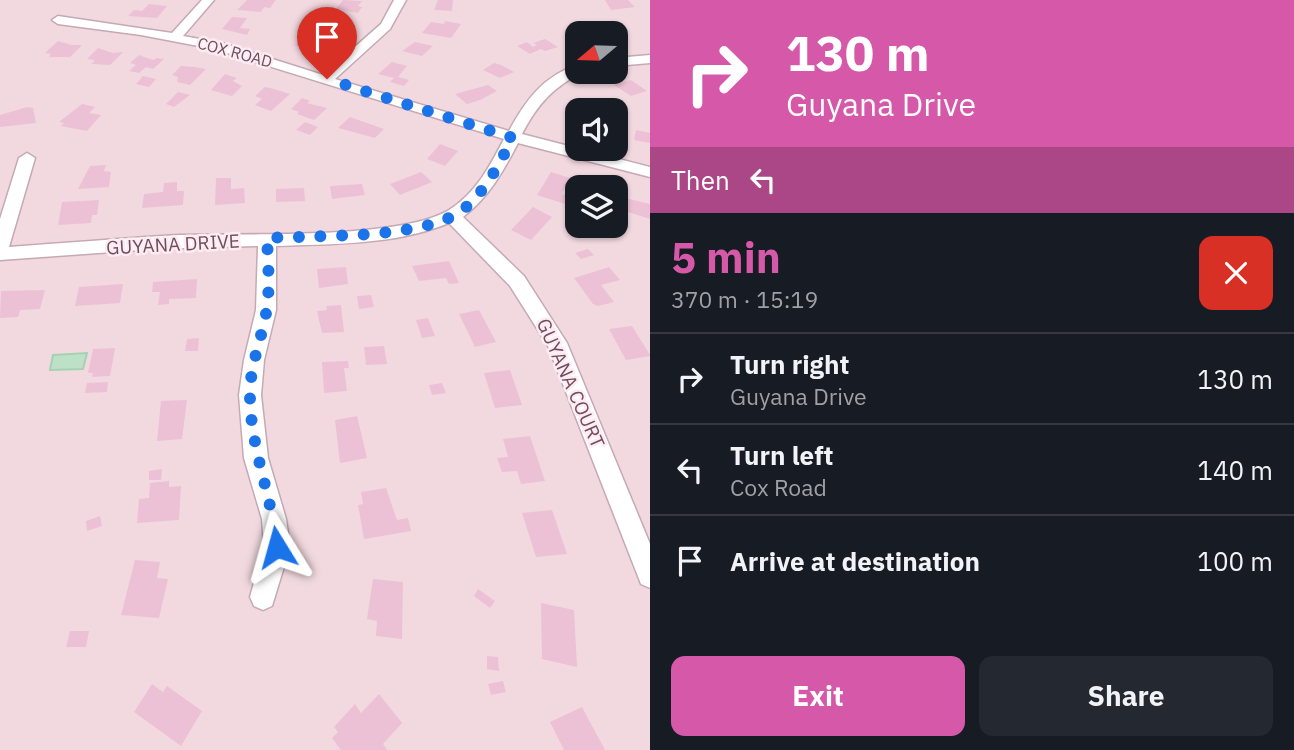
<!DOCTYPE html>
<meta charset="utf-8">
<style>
body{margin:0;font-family:"IBM Plex Sans",sans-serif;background:#242831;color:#f1f3f6;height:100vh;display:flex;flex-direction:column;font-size:26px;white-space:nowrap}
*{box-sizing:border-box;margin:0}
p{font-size:23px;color:#9ea1a6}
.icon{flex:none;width:38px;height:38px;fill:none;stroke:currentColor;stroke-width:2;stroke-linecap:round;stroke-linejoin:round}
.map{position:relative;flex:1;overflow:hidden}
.sheet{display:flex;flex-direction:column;background:#171b24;width:644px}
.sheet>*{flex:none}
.top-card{background:#d659a9;color:#fff;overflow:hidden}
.needle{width:46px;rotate:251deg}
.tools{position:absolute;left:565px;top:21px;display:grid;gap:14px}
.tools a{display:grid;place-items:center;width:63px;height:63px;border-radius:14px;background:#171b24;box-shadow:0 2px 5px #0004;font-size:35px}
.pin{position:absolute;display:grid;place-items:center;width:60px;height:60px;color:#fff;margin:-72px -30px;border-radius:50% 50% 50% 0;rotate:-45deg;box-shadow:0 0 7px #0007}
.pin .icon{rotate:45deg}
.me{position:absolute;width:77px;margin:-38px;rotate:352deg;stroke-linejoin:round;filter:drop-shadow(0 0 5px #0008)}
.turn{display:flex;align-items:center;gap:24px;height:147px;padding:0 21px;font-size:32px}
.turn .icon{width:91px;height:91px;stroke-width:2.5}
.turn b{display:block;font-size:49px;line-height:60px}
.then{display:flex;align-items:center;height:66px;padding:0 21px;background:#0003;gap:14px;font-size:26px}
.round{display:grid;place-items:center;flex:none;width:74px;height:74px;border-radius:14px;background:#242831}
.head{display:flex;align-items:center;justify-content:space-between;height:119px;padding:0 21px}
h1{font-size:42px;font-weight:700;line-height:52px;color:#d659a9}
.cta{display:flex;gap:14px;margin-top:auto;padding:14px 21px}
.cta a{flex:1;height:80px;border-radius:14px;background:#d659a9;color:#fff;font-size:28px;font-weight:700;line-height:80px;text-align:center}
.cta a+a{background:#242831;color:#f1f3f6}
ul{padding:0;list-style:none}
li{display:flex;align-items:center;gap:21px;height:91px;padding:0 21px;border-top:2px solid #363941}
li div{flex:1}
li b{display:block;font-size:26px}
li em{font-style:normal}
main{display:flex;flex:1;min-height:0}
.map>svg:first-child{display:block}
.residential{fill:#f2d9e0;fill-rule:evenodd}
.water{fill:#bde1c7;stroke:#a5d2b2;stroke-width:2}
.building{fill:#ecc1d5}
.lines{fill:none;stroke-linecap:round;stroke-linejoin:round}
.minor-casing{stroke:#c5a9b4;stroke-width:3}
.minor{fill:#fff;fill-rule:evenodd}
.route{stroke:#1a73e8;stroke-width:12;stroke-dasharray:0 21.6}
.labels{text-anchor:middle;stroke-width:5;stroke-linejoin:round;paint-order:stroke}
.far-street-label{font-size:16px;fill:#704e5f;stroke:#fdecf1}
.street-label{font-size:19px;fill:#704e5f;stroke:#fdecf1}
</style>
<main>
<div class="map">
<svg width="650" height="750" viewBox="0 0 650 750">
<rect width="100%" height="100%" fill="#fae7eb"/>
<path class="residential" d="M0,0H650V750H0ZM578,33H616V72H578ZM578,110H616V149H578ZM578,187H616V226H578Z"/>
<path class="water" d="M87,353L83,369L50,370L53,355Z"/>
<g class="building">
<path d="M247,0H276L270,8L264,7L261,12L237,10Z"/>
<path d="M343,0L362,1L358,6L362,7L358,13L336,9Z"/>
<path d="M438,0H453L452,11L434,10Z"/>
<path d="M605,0H628L635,7L611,10Z"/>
<path d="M149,4L167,6L157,18L128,16L134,10L142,11Z"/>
<path d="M232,17L247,18L240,28L250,29L247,35L222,29Z"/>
<path d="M333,17L349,24L334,33L312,27Z"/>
<path d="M445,21L461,24L451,38L422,33L431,22L444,24Z"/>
<path d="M580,29L584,33H578V43H573L564,33Z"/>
<path d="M309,35L322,40L312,51L295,45Z"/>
<path d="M545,39L558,47L545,51L541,49L530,54L517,46L527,42L533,47L537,45L533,43Z"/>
<path d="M58,41L72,45H82L70,57H49L51,54L45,53Z"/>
<path d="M415,42L433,46L422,56L402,51Z"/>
<path d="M98,48L113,53L123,52L110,65L91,64L95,60L87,59Z"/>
<path d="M139,55L153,60L157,58L164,59L153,69L146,67L139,73L129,71L136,65L130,63Z"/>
<path d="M392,62L407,66L398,77L409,80L404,86L390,82L394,78L378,74Z"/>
<path d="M494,63L501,65L514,72L500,78L483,70Z"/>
<path d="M181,66L194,67L206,69L190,85L177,82L178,77L172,75Z"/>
<path d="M225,74L237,78L233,81L242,86L232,96L211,90Z"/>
<path d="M143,76L156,79L149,87L136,84Z"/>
<path d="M631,80L647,91L631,96L614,85Z"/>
<path d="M488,85L497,91L480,100L467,104L455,94Z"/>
<path d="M265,87L274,89L290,94L271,111L255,105L262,99L255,96Z"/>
<path d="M178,92L190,95L174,107L166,104Z"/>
<path d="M302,98L310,101L307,103L327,108L314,120L297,114L299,112L291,109Z"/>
<path d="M82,104L95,107L89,113L101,115L87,131L61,126L64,123L59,122Z"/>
<path d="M27,107L33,108L36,123L0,127V115Z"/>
<path d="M350,117L384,129L375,138L338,128Z"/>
<path d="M305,122L318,127L310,135L296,130Z"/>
<path d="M636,130L650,133V143L634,140Z"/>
<path d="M440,144L458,151L445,166L427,159Z"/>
<path d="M106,165L104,171L111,172L109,187L78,189L90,166Z"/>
<path d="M421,172L432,182L400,195L390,184Z"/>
<path d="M551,172L576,180L573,186L567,184L562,194L569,196L565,204L537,195Z"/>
<path d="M216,178H231V189L244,188L245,203L215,205Z"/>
<path d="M177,182V191H184L183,205L142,208L144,194L163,192L164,183Z"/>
<path d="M362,184L365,195L332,199L330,186Z"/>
<path d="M304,188L305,201L276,202V189Z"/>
<path d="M620,197L650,204V219L628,212V217L619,215Z"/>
<path d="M99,200L97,215H92L91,223L58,225L62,202Z"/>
<path d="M533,207L552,217L531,240L511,230Z"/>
<path d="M588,249L594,255L581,259L575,253Z"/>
<path d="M449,261L459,283L449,284L446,278L419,281L412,266Z"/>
<path d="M346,267L348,284L319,288L317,269Z"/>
<path d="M609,267L620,280L601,285L614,302L598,306L593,304L574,278Z"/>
<path d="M197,279L196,298L169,299V304L158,305L160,292H152L153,282Z"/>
<path d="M123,284L120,303L75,306L79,287Z"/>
<path d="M45,290L40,309L20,310L18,317L0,318L1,291Z"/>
<path d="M371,295L374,307L359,309L357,296Z"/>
<path d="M341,305L344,332L322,333L317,311L327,310L326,306Z"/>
<path d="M479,310L496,342L475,347L459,314Z"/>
<path d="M428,318L435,336L422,338L416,320Z"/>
<path d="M632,326L650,355V356L626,360L609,329Z"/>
<path d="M199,338L198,351H185L187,339Z"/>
<path d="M384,346L387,364L366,365L364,347Z"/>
<path d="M115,348L110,376L92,377L93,373H88L93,349Z"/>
<path d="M348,361L349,368H344L347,391L324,393L322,362Z"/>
<path d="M510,370L522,405L495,408L484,373Z"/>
<path d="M108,382L107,392L85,393L87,383Z"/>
<path d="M442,383L446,393L432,395L429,385Z"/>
<path d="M187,400L182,439L157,441L161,401Z"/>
<path d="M357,416L367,458L340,463L335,420Z"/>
<path d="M530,436L545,481L521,484L517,471L502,472L497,458L508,457L503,439Z"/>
<path d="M162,469L161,480H149V471Z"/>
<path d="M169,481V487L181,486L179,520L137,523L139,499L149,498L150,483Z"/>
<path d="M386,488L397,520L408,518L411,531L364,539L358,505L363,504L361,492Z"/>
<path d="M552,510L567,554L536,557L522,513Z"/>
<path d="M100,516L102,526L87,531L86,521Z"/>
<path d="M135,560L160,562L157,578L168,579L159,618L121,615Z"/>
<path d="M373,579L403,582L402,639L376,636L377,621L367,619Z"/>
<path d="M478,589L495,601L490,608L474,596Z"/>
<path d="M541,603L574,610L577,667L542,659Z"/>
<path d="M70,631H89L86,647H66Z"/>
<path d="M487,656L498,657L499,671L487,669Z"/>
<path d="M503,681L506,692L491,695L488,684Z"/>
<path d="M152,684L163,692L167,686L202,711L181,746L134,712Z"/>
<path d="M379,694L402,723L383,744L387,750H341L332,738L338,732L334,727L355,704L361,713Z"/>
<path d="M582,707L605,750H564L550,722Z"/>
</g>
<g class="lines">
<g class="minor-casing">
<g id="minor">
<path d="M202,0H214L183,36L222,43L323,75L381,24L394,0H406L390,29L335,79L509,131C525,101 544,75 578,65V72H583C553,87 537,105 522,134L650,167V177L518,143C503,172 489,197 463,217L524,276L567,343L650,544V588L641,584L548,346L510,286L449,223C396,245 332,244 276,246V310L264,360L261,395L268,458L286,519L290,547L272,606L263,610L254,606L250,597L264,547L262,519L244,458L239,395L244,360L256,310L258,246L155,249L0,260V219L19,158L27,153L35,158L9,247C66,243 123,238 180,235C242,233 400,240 449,210C476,193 490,166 504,139L214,49L141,35L58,24L52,20L58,16L172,33Z"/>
<path d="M650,55V63L616,66V58Z"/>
</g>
</g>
<use href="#minor" class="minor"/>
</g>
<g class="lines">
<path class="route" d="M277,547C272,496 251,450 250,398C249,367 262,339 267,308C270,285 268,262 267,238C316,235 428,240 465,208C488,188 499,163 513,138L327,79"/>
</g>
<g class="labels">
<g class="far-street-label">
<text transform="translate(235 52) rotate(15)" y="6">COX ROAD</text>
</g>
<g class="street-label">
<text transform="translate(173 244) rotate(-3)" y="7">GUYANA DRIVE</text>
<text transform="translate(571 383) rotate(66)" y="7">GUYANA COURT</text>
</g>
</g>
</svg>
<div class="tools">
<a><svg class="needle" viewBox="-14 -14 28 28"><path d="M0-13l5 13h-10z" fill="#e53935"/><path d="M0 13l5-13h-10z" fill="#9ea1a6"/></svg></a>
<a><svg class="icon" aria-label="sound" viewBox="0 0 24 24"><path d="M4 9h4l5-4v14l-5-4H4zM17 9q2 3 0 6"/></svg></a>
<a><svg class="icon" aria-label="layers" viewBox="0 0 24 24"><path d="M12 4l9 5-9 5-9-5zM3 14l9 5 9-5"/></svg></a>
</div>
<div class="pin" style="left:327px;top:79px;background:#d93025"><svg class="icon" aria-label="arrive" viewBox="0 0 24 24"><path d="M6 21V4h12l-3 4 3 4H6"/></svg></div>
<svg class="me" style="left:277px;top:547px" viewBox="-20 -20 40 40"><path d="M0-17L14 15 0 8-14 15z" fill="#1a73e8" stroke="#fff" stroke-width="4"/></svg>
</div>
<section class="sheet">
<div class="top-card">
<div class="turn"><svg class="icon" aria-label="right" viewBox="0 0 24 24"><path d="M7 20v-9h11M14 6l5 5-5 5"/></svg><div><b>130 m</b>Guyana Drive</div></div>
<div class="then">Then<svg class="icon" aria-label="left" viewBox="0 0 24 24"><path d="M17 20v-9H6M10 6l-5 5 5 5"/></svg></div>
</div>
<div class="head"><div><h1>5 min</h1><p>370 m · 15:19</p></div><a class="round" style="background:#d93025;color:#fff"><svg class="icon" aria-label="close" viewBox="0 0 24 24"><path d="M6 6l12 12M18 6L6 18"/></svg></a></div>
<ul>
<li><svg class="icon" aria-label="right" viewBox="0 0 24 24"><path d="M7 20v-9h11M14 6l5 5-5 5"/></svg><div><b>Turn right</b><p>Guyana Drive</p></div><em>130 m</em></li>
<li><svg class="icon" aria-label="left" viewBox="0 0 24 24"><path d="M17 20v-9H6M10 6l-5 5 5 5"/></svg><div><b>Turn left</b><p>Cox Road</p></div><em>140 m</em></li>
<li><svg class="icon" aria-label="arrive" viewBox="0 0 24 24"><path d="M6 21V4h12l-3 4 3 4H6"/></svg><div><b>Arrive at destination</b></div><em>100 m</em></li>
</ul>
<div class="cta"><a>Exit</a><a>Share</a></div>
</section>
</main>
